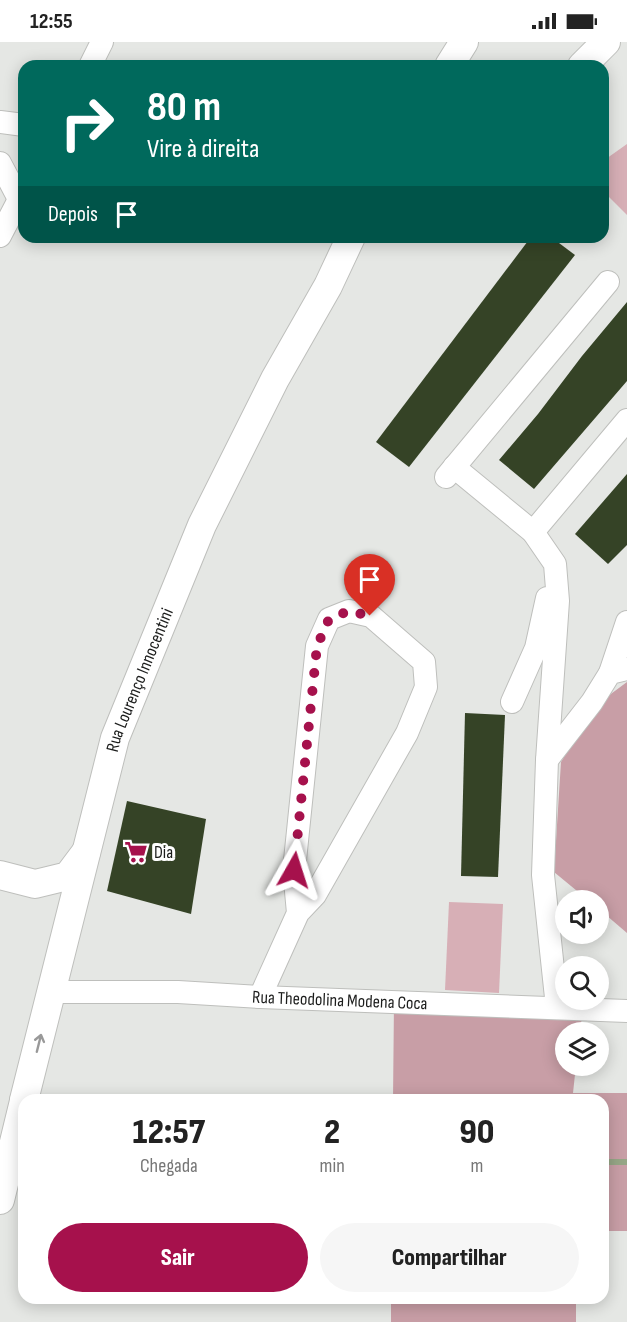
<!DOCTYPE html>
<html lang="pt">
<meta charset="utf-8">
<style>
body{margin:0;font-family:"Sofia Sans Condensed",sans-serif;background:#f6f6f6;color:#222;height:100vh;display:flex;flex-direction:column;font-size:22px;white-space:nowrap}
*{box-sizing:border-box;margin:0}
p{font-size:20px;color:#767676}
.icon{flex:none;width:33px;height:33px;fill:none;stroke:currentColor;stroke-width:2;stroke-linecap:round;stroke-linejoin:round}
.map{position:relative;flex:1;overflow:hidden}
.sheet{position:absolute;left:18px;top:1052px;width:591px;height:210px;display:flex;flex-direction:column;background:#fff;border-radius:18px;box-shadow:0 3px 15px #0003}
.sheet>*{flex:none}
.banner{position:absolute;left:18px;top:18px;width:591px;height:183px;border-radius:18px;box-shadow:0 3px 15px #0003;background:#00695c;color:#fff;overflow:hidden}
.controls{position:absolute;left:555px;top:848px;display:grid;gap:12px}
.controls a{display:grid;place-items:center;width:54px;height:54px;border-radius:50%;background:#fff;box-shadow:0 3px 15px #0003;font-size:30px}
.pin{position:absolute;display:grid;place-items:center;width:51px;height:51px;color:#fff;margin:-62px -26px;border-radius:50% 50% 50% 0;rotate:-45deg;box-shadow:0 0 6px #0007}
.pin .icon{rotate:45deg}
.me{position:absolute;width:66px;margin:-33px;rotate:6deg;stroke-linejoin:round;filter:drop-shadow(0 0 4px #0008)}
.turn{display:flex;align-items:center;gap:21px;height:126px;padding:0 30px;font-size:27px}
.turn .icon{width:78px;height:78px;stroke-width:2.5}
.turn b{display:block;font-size:42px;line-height:51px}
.then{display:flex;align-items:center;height:57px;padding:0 30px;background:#0003;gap:12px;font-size:22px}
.eta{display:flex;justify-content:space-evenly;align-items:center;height:102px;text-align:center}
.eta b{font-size:36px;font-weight:800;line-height:42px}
.cta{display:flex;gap:12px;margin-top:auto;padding:12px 30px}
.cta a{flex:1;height:69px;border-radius:36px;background:#a6114c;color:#fff;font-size:24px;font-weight:800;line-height:69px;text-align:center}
.cta a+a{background:#f6f6f6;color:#222}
.status{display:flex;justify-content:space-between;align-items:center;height:42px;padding:0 30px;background:#fff;direction:ltr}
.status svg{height:16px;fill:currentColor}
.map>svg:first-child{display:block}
.green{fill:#d7afb6}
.forest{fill:#c89ea6}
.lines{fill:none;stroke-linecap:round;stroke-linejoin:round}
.stream{stroke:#96a686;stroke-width:6}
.building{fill:#354326}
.minor-casing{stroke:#bebfbc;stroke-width:24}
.major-casing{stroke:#bebfbc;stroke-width:30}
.minor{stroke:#fff;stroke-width:22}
.major{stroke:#fff;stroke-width:28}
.oneway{stroke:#999}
.route{stroke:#a6114c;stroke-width:10;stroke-dasharray:0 18}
.labels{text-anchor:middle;stroke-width:6;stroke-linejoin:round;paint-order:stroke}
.street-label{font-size:18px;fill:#1c1d1c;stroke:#fff}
.poi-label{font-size:18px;fill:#1c1d1c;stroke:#fff;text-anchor:start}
</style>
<div class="status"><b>12:55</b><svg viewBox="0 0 49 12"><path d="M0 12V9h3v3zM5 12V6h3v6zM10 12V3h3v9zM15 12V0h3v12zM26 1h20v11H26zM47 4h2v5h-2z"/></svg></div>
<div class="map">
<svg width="627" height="1280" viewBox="0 0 627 1280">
<rect width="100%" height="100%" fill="#e5e7e4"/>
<g class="green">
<path d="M627,102V173L603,149V119Z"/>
<path d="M449,860L503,862L499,951L445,948Z"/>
</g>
<g class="forest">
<path d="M627,640V891L599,867L598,858H588L554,830L561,720L596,663Z"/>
<path d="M394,960L583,966L580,990H566V1023H576L573,1051H627V1189H603V1058H393Z"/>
<rect x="391" y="1256" width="185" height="24"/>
</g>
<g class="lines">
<path class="stream" d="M603,1120H627"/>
</g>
<g class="building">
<path d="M531,195H551L575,213L409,425L376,400Z"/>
<path d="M627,260V339L534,447L499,418L538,372L582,314Z"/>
<path d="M627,432V503L608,522L575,492Z"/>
<path d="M465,671L505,673L498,835L461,834Z"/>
<path d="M127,759L206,777L191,872L107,849Z"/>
</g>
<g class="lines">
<g class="minor-casing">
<g id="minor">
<path d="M90,24L102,0"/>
<path d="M0,80L24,83"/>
<path d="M0,121L19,157"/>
<path d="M0,194L24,148"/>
<path d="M454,425L533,490L627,378"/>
<path d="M446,435L608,240"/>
<path d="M533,490L555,522L558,559L547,718"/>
<path d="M610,631L627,580"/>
<path d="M512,660L536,606L547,556"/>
<path id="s1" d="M52,950H178L260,955L627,969"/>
<path d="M260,955L298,871L315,853L407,691L426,645L424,620L371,574L349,569L329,577L317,604L294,828L298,871"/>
<path d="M557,965L543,833L547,718L592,660L610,631L627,627"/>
</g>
</g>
<g class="major-casing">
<g id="major">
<path d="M449,24L464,0"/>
<path d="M582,24L606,0"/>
<path d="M0,833L35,842L68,834L86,810"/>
<path id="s2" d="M24,1058L115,696L202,483L275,337L328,244L351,195"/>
<path d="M0,1158L24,1059"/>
</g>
</g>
<use href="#minor" class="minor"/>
<use href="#major" class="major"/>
</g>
<defs><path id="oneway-shaft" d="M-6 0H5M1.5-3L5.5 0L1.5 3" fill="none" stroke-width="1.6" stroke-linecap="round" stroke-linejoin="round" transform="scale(1.5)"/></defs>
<use class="oneway" href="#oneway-shaft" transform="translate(39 1001) rotate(-76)"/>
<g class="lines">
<path class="route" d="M294,828L317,604L329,577L349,569L370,574"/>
</g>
<defs>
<g id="supermarket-bare" transform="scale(1.8)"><path d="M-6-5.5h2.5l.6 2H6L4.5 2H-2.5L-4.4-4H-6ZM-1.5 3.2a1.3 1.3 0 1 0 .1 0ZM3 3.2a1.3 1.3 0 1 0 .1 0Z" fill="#a6114c" stroke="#fff" stroke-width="2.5" paint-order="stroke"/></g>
</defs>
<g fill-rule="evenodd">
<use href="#supermarket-bare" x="136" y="810"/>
</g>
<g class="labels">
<g class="street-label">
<text dy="6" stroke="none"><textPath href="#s2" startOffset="436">Rua Lourenço Innocentini</textPath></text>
<text dy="6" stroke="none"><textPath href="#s1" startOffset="288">Rua Theodolina Modena Coca</textPath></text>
</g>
<g class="poi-label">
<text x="154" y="816">Dia</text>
</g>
</g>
</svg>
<div class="controls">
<a><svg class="icon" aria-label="sound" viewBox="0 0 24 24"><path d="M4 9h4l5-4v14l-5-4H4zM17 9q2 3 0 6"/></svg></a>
<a><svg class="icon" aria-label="search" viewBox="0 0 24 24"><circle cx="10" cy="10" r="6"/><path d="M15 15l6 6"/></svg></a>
<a><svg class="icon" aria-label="layers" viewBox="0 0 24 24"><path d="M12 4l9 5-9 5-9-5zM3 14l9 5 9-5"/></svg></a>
</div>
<div class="pin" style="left:370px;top:574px;background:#d93025"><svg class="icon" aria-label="arrive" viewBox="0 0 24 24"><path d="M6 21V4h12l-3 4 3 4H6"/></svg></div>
<svg class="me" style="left:294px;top:828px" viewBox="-20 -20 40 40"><path d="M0-17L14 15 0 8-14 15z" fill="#a6114c" stroke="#fff" stroke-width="4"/></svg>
<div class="banner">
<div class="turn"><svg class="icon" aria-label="right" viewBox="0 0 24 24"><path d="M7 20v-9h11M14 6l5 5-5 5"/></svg><div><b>80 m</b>Vire à direita</div></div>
<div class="then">Depois<svg class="icon" aria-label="arrive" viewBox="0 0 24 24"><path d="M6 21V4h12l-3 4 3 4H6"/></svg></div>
</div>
<section class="sheet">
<div class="eta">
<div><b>12:57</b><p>Chegada</p></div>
<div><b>2</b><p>min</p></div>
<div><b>90</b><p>m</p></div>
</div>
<div class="cta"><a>Sair</a><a>Compartilhar</a></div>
</section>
</div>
